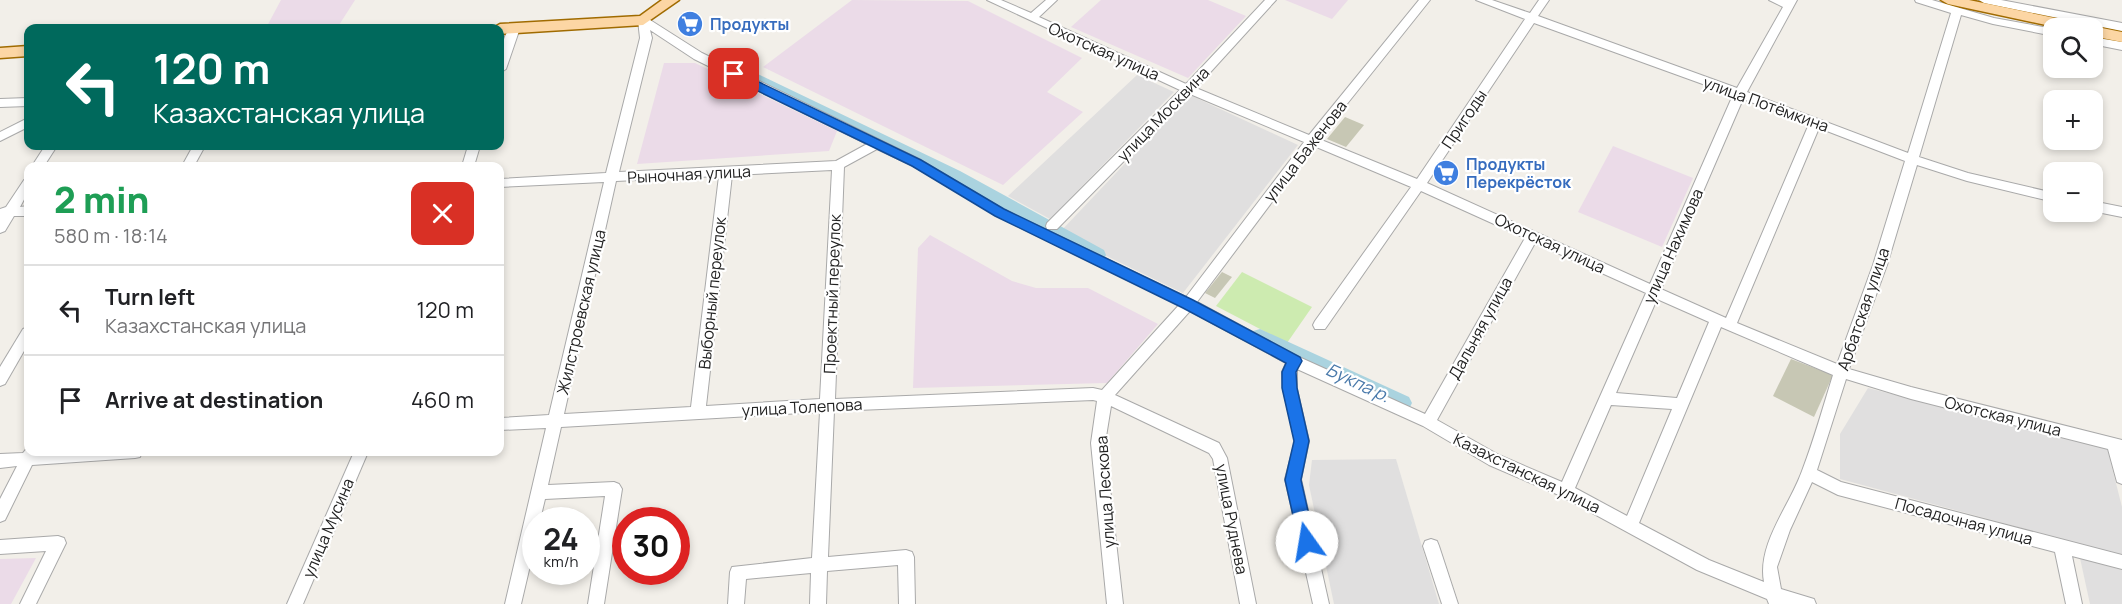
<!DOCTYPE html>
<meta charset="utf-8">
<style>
body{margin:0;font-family:Manrope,sans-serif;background:#f2f2f2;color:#202124;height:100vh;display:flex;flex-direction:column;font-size:22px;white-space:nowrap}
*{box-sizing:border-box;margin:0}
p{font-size:20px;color:#757577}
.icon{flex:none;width:33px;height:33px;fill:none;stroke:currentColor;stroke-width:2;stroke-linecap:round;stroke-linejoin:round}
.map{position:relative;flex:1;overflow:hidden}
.panel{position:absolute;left:24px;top:162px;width:480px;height:294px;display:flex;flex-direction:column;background:#fff;border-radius:12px;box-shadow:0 3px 9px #0003}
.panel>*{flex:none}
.guide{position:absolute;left:24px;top:24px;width:480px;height:126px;border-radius:12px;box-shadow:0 3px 9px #0003;background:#00695c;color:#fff;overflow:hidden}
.tools{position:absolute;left:2043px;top:18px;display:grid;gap:12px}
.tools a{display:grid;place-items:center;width:60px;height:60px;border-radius:12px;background:#fff;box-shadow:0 3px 9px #0003;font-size:30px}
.speed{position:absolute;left:522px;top:507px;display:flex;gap:12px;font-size:30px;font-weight:700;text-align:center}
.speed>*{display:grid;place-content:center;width:78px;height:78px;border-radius:50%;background:#fff;box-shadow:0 3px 9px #0003;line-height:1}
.speed small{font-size:15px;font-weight:400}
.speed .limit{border:9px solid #d22;background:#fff;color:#111}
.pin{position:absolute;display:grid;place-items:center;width:51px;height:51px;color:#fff;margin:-26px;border-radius:12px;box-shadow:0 3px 9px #0006}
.me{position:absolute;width:66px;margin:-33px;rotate:347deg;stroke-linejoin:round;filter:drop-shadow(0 0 4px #0008)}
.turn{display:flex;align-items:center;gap:21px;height:126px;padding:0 30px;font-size:27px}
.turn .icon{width:78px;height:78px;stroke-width:2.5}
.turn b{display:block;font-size:42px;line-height:51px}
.round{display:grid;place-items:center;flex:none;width:63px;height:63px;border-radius:12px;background:#f2f2f2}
.head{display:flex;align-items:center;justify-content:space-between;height:102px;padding:0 30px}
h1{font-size:36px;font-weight:800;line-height:45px;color:#1e9e55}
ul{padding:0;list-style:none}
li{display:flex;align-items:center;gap:18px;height:90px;padding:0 30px;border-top:2px solid #e0e0e0}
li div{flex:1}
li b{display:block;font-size:22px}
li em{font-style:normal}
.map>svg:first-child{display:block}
.residential{fill:#e0dfdf}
.industrial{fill:#ebdbe8}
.construction{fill:#c7c7b4}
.grass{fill:#cdebb0}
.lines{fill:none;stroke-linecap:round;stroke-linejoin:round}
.river{fill:#aad3df;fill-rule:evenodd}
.minor-casing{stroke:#a9a9a9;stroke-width:2}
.major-casing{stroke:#a06b00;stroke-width:3}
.minor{fill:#fff;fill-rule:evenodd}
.major{fill:#fcd6a4;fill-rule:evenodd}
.route{fill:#1a73e8;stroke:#114b97;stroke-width:1.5}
.labels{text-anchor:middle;stroke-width:4.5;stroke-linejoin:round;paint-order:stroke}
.shop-label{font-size:16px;font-weight:bold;fill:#366cbe;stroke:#fff;text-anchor:start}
.street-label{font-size:16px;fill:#222;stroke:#fff}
.water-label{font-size:18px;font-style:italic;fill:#4a7aab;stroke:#fff}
</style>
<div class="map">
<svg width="2122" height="604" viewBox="0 0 2122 604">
<rect width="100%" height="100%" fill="#f2efe9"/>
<g class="residential">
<path d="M1137,75L1174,92L1050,219L1008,196Z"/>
<path d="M1190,95L1298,145L1183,293L1059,233Z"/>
<path d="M1868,388L2107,448L2122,507V555L1840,479V434Z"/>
<path d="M1396,459L1439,604H1334L1309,485L1312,460Z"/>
<path d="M2080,558L2122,570V604H2090Z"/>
</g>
<g class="industrial">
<path d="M281,0H355L339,25L266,28Z"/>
<path d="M852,0L968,1L1082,58L1047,92L1083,112L1003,185L763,67Z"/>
<path d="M1101,0H1208L1246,16L1188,78L1071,27Z"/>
<path d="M1285,0H1348L1332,19Z"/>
<path d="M664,63H695L837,131L829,151L637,164Z"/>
<path d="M1613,146L1693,178L1662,247L1578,212Z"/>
<path d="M930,235L1012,281L1036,288H1088L1158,324L1107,383L913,388L918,248Z"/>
<path d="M36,558L11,604H0V559Z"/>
</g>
<g class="construction">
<path d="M1345,117L1364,125L1346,147L1327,139Z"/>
<path d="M1222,272L1232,277L1215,298L1205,293Z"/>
<path d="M1791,359L1833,375L1814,417L1773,396Z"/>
</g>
<path class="grass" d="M1242,272L1312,307L1287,343L1216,306Z"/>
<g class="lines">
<g class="river">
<path d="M737,64L960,171L1104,250L1106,255L1104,260L1097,262L1090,260L948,181L731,73L729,69L731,65Z"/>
<path d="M1260,329L1409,397L1412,403L1409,409L1402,412L1395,409L1253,343L1250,337L1253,331Z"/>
</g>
<g class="minor-casing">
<g id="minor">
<path d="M987,0H1001L1031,13L1046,0H1057L1039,17L1186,84L1265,0H1276L1196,88L1309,135L1419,0H1430L1319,139L1417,179L1525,19L1476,0H1492L1530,13L1539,0H1549L1538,16L1737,88L1783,7L1769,0H1797L1747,92L1908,153L1951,13L1916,2L1915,0H1932L1994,18L2054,29V36L1993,24L1961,15L1919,157L1968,173L2054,193V202L1967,181L1917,165L1887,265L1849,369L1911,387L2122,440V484L2117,482L2108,449L1911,399L1846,379L1817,470L1841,482L2122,555V569L2072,556L2082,604H2066L2055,552L1838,495L1812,482L1790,530L1777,567L1781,589L1814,599L1816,604H1769L1767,599L1697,570L1561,496L1489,465L1423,426L1297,369V389L1309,441L1301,479L1329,604H1313L1285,479L1295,441L1283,389L1282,372L1286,363L1190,311L1115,395L1219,443L1227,458L1256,604H1240L1213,459L1209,453L1111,406L1105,443L1123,604H1107L1091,443L1097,401L1093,400L834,411L828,557L906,550L912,552L914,557L915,604H899L898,565L827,571L826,604H810L811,573L746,579L744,604H728L730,572L732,567L812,558L820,412L561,427L548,485L614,482L619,484L622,489L604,604H588L605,496L545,499L540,520H536V540L521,604H505L546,428L500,430V418L549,415L604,182L500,187V179L606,173L640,38L638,20L639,18H647L702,53L921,160L1003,209L1186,297L1304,142L1190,94L1057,229H1047L1046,226L1047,223L1180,90ZM1534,23L1733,95L1650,284L1427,183ZM650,30L694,59L867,144L836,161L619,172L652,38ZM1743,99L1809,124L1726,318L1661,289ZM1819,128L1905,161L1873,265L1837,364L1737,323ZM1314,146L1411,187L1315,321L1313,325L1315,329H1325L1421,191L1525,238L1425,414L1299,357L1197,302ZM877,149L913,166L995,215L1179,305L1102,390L1093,388L835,399L844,167ZM832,170L820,399L706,406L732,175ZM719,176L691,407L564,414L616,181ZM1535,243L1646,293L1562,482L1499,455L1437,420ZM1657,299L1709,322L1677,398L1616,393ZM1721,327L1833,375C1823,407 1814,440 1802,471C1789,507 1757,544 1764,582L1709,560L1639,523ZM1611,405L1672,409L1627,516L1575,488Z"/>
<path d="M1979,0H2001L2122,23V31L1984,3Z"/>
<path d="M515,24L520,28L506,69L500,73C500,59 501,31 515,24Z"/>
<path d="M2092,37L2122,42V50L2092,44Z"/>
<path d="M28,98V106L0,107V99Z"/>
<path d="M28,118V127L0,141V132Z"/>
<path d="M45,146H57L44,166H32Z"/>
<path d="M193,146H205L194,166H182Z"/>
<path d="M468,146H480L474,166H462Z"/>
<path d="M28,179V192L20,207L28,206V216H14L5,231L0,233V209L6,207L24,180Z"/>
<path d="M2092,201L2122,207V217L2092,211Z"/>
<path d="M28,327V344L5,384L0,386V367L23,329Z"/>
<path d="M28,447V452H142L140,457L135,458L32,465L5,520L0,522V499L17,466L0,468V454L23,453Z"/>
<path d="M354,452H368L303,604H287Z"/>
<path d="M58,536L64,538L66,543L36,604H20L46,551L0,554V540Z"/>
<path d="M1431,539L1437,541L1439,546L1458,604H1442L1423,546L1425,541Z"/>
</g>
</g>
<g class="major-casing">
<g id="major">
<path d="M662,0H679L643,25L500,34V28H493L500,24L640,16Z"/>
<path d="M1941,0H1969L2079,23L2086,28H2060L1948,4Z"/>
<path d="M2092,26L2122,32V42L2092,36V28H2086Z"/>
<path d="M28,46V56L0,58V48Z"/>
</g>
</g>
<use href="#minor" class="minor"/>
<use href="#major" class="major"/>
</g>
<path class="route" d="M734,70L921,160L1004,209L1193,300L1300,357L1302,361L1296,372L1297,388L1309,441L1301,480L1315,542L1313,547L1307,549L1301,547L1299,542L1285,480L1294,441L1282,388V372L1286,363L1183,308L995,216L912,166L729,77L728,74Z"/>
<defs>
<g id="supermarket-disc" transform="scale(1.35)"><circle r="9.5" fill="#3f7fe0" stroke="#fff"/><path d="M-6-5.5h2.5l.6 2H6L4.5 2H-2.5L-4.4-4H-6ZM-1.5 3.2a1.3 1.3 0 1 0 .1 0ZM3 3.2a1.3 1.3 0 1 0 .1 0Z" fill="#fff"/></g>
</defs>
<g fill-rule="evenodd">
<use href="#supermarket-disc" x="690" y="24"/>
<use href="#supermarket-disc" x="1446" y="173"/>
</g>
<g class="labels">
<g class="shop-label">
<text x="710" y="30">Продукты</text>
<text x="1466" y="170">Продукты<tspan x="1466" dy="18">Перекрёсток</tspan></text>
</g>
<g class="street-label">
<text transform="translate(1104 51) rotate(24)" y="6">Охотская улица</text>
<text transform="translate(1766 104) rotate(20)" y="6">улица Потёмкина</text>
<text transform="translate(1163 114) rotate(-46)" y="6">улица Москвина</text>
<text transform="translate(1464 119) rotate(-56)" y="6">Пригоды</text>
<text transform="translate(1305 151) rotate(-52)" y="6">улица Баженова</text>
<text transform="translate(689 174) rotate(-3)" y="6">Рыночная улица</text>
<text transform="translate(1550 243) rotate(25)" y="6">Охотская улица</text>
<text transform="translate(1673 246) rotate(-66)" y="6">улица Нахимова</text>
<text transform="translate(712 293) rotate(-84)" y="6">Выборный переулок</text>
<text transform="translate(832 294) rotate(-88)" y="6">Проектный переулок</text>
<text transform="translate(1863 309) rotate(-71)" y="6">Арбатская улица</text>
<text transform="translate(581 312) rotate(-77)" y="6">Жилстроевская улица</text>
<text transform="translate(1480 328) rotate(-61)" y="6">Дальняя улица</text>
<text transform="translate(802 407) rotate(-3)" y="6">улица Толепова</text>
<text transform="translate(2003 416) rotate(14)" y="6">Охотская улица</text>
<text transform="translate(1527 473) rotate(26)" y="6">Казахстанская улица</text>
<text transform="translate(1105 492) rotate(-94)" y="6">улица Лескова</text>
<text transform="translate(1232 519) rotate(79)" y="6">улица Руднева</text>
<text transform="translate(1964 521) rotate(15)" y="6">Посадочная улица</text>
<text transform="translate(328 528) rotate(-67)" y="6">улица Мусина</text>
</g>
<g class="water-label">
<text transform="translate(1358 383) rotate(25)" y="6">Букпа р.</text>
</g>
</g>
</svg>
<div class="tools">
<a><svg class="icon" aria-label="search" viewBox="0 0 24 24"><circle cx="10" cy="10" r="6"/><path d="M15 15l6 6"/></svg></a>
<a>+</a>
<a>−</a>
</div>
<div class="speed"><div>24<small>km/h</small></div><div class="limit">30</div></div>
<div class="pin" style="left:734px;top:74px;background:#d93025"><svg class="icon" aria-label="arrive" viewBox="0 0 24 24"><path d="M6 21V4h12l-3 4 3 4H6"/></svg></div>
<svg class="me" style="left:1307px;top:542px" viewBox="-20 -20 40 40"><circle r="19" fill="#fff"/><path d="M0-13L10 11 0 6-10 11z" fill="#1a73e8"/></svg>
<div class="guide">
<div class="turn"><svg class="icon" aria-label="left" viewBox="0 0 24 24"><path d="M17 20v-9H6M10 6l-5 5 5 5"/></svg><div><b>120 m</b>Казахстанская улица</div></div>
</div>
<section class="panel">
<div class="head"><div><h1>2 min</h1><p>580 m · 18:14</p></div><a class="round" style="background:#d93025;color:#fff"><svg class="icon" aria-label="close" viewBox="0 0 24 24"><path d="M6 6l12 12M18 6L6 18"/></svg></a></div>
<ul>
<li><svg class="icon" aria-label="left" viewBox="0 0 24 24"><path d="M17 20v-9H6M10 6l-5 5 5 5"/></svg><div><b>Turn left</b><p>Казахстанская улица</p></div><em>120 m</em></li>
<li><svg class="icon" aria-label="arrive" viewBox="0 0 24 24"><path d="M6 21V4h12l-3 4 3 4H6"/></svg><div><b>Arrive at destination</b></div><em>460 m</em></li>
</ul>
</section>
</div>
